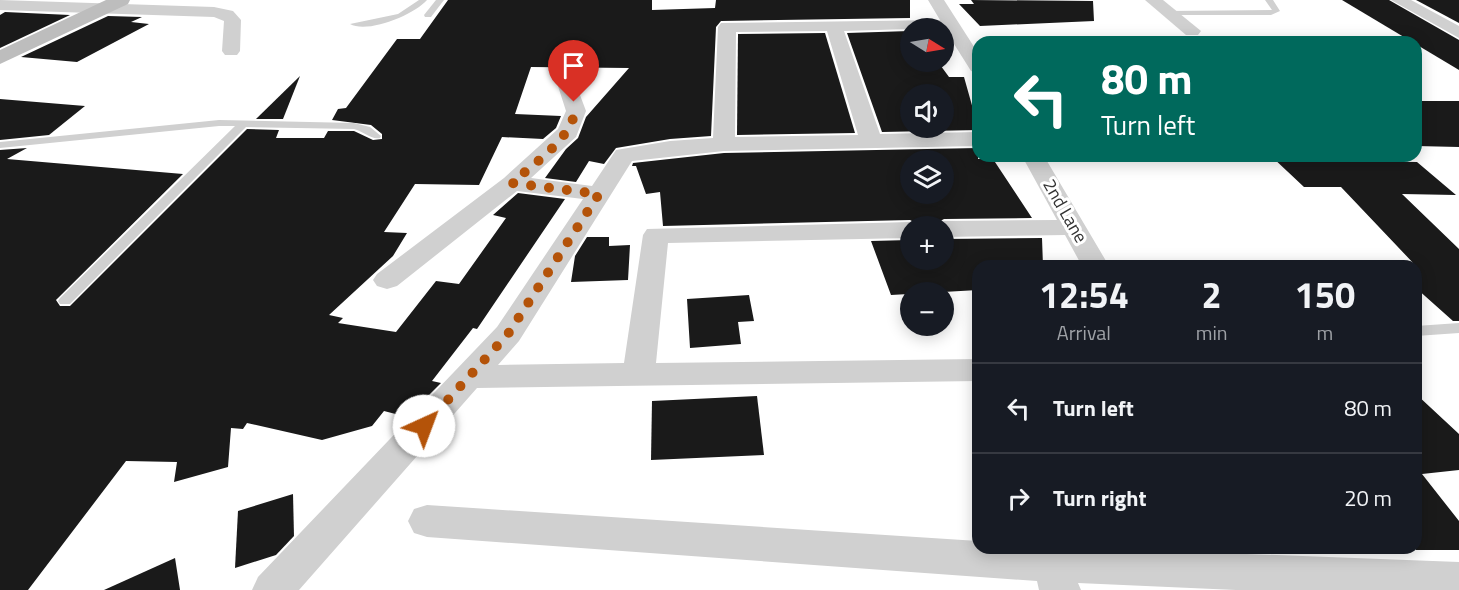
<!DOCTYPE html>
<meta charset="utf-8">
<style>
body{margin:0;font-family:"Titillium Web",sans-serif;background:#242831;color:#f1f3f6;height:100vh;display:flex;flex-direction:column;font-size:22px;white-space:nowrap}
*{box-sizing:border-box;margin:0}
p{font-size:20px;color:#9ea1a6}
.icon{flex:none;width:33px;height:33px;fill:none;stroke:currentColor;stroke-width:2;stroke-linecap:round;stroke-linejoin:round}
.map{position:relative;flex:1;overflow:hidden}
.side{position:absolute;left:972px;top:260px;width:450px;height:294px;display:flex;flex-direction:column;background:#171b24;border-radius:18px;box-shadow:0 3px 15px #0003}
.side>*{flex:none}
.banner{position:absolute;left:972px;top:36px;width:450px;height:126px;border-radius:18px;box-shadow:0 3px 15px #0003;background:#00695c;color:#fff;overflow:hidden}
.needle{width:39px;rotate:101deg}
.controls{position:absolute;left:900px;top:18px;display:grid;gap:12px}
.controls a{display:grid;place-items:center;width:54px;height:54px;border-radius:50%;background:#171b24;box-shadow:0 3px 15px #0003;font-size:30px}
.pin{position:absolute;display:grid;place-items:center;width:51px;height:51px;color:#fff;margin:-62px -26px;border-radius:50% 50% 50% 0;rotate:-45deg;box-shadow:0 0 6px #0007}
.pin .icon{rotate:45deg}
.me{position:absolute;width:66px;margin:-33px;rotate:43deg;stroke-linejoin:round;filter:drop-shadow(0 0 4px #0008)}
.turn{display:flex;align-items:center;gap:21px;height:126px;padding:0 30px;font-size:27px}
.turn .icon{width:78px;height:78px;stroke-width:2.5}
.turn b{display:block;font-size:42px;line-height:51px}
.eta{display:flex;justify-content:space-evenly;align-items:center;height:102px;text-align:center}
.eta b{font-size:36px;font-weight:700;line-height:42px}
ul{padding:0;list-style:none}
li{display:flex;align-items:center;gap:18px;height:90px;padding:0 30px;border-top:2px solid #363941}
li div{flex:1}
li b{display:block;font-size:22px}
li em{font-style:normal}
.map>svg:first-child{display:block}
.building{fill:#1a1a1a;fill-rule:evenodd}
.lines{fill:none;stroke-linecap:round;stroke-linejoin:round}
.lane{fill:#d0d0d0;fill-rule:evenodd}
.street{fill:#d0d0d0;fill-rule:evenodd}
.secondary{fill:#bdbdbd;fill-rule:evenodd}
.route{stroke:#b45309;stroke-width:10;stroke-dasharray:0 18}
.labels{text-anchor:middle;stroke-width:6;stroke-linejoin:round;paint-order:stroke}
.street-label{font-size:18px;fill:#333;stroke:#fff}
</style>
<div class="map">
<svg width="1459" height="590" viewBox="0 0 1459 590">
<rect width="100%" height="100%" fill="#fff"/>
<g class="building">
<path d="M448,0H652V10L715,8L716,0H910V18L721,21L716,27L711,136L670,139L616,148L604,164L589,161L576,182L545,178L566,149L578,138L586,117L629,68L531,67L515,114L561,116L556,128L543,139L502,137L479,185L415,184L384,232L407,233L393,256L329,315L343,318L338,323L396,332L436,281L459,284L506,218L493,215L518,193L565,199L477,329L473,328L432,381L441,383L407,417L384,411L372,426L322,440L247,423L243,429L231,428L228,467L174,482L177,462L126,461L28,590H0V150L27,148L7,159L183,174L56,300L60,306H70L247,129L279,130L276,138H324L328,131H354L373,140L382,139V134L371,125L332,120L338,109L346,108L397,39H420Z"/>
<path d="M971,0L1093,1L1094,21L980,26L959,4H974Z"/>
<path d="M1342,0H1389L1459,40V70Z"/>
<path d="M1416,0H1459V23Z"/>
<path d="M5,12L70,15L0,48V15Z"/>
<path d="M108,16L142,17L131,22L149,24L77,62L21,57Z"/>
<path d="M910,31V62H938L949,77H964L973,109L978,114V130L882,132L847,33ZM910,94H944V128H910Z"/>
<path d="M825,33L855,133L737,135L738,34Z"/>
<path d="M300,76L283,119H256Z"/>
<path d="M0,99L85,106L49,135L0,140Z"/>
<path d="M1416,101H1459V147L1416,146Z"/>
<path d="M978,148V159H993L1032,218L944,219L931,226H922L910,220L663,226L660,192L646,194L636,166H632L633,163L724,153ZM910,160H944V194H910Z"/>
<path d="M1271,156H1310L1315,161L1417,162L1456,195L1402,194L1459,249V321H1453L1416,288V266L1341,187H1304Z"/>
<path d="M587,237H609V246L630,245L628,280L571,282L575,256Z"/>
<path d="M1042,238L1043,266H978V290L891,295L871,241L910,240V260H944V239Z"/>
<path d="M749,295L754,321L738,322L741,344L690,348L687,299Z"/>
<path d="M1416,394L1459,434V470L1422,474L1459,521V550H1416Z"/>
<path d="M757,396L764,455L651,460L652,401Z"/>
<path d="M293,494L294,536L276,555L235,568L238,511Z"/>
<path d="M1203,548H1269L1271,553L1204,550Z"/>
<path d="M175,558L180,590H104Z"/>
</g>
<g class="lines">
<g class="lane">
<path d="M419,0H427C414,15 367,34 350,24L398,14Z"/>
<path d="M436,0H444L431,17H425L424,15Z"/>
<path d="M1265,0H1273L1280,11L1271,15H1169L1165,13L1169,11L1272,10Z"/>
<path d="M219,120L354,123L370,127L381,136L380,138C371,140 363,131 354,129L246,127L70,304H60L58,301L60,298L235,126H219L0,148V142Z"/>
<path d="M1459,323V333L1416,336V326Z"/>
</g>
<g class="street">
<path d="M0,0L214,7L233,11L241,20L240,51L237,55H225L222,51L224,21L214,17L0,10Z"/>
<path d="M928,0H944L978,53V73L971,71L944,28L844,31L880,134L978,132V146L724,151L632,161L519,341L498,365L624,363L643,235L647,229L910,222L920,226H910V238L668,243L656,363L978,359V381L477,388L299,590H252L258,577L497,327L583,199L517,191L397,286L387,289L377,286L373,280L377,274L504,178L558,129L566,111L557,83L560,79H574L586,111L576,137L531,178L592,186L616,150L670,141L713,138L718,27L721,23L940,20ZM827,31L858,135L735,137L736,32Z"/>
<path d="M1145,0H1163L1201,31L1198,35H1186Z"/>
<path d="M1391,0H1411L1459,26V38Z"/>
<path d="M1022,156H1044L1109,266H1082L1065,235L944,237V226H933L944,221L1057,220Z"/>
<path d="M427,505L978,541V548H1090L1459,562V590H1236L1078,583L1081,590H1039L1037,581L427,537L414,533L408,521L414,509Z"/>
</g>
<path class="secondary" d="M106,0H130L128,4L0,64V50Z"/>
</g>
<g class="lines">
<path class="route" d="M424,426L508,334L599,194L512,183C533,164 581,133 574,102"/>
</g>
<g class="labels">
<g class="street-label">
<text transform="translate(1065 211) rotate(60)" y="6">2nd Lane</text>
</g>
</g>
</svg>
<div class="controls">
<a><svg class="needle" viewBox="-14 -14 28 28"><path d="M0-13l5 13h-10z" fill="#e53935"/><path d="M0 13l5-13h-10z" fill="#9ea1a6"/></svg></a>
<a><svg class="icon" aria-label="sound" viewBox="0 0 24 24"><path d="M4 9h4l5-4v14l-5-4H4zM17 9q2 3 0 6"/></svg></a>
<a><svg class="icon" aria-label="layers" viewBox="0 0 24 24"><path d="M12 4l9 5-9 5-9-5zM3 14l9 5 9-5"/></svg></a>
<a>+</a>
<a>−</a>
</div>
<div class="pin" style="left:574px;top:102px;background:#d93025"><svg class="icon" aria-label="arrive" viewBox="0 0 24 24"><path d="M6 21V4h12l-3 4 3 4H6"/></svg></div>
<svg class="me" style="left:424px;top:426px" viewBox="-20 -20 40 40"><circle r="19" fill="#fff"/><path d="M0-13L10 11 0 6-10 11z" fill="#b45309"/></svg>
<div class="banner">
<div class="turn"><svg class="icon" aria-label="left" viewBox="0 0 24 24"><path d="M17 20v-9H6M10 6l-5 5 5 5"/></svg><div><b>80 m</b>Turn left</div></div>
</div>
<section class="side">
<div class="eta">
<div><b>12:54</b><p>Arrival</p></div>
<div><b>2</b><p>min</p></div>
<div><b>150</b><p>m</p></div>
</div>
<ul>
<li><svg class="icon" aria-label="left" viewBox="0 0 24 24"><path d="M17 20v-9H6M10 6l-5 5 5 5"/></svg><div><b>Turn left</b></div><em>80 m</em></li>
<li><svg class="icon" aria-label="right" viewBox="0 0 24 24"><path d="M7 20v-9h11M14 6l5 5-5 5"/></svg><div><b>Turn right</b></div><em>20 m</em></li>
</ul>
</section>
</div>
